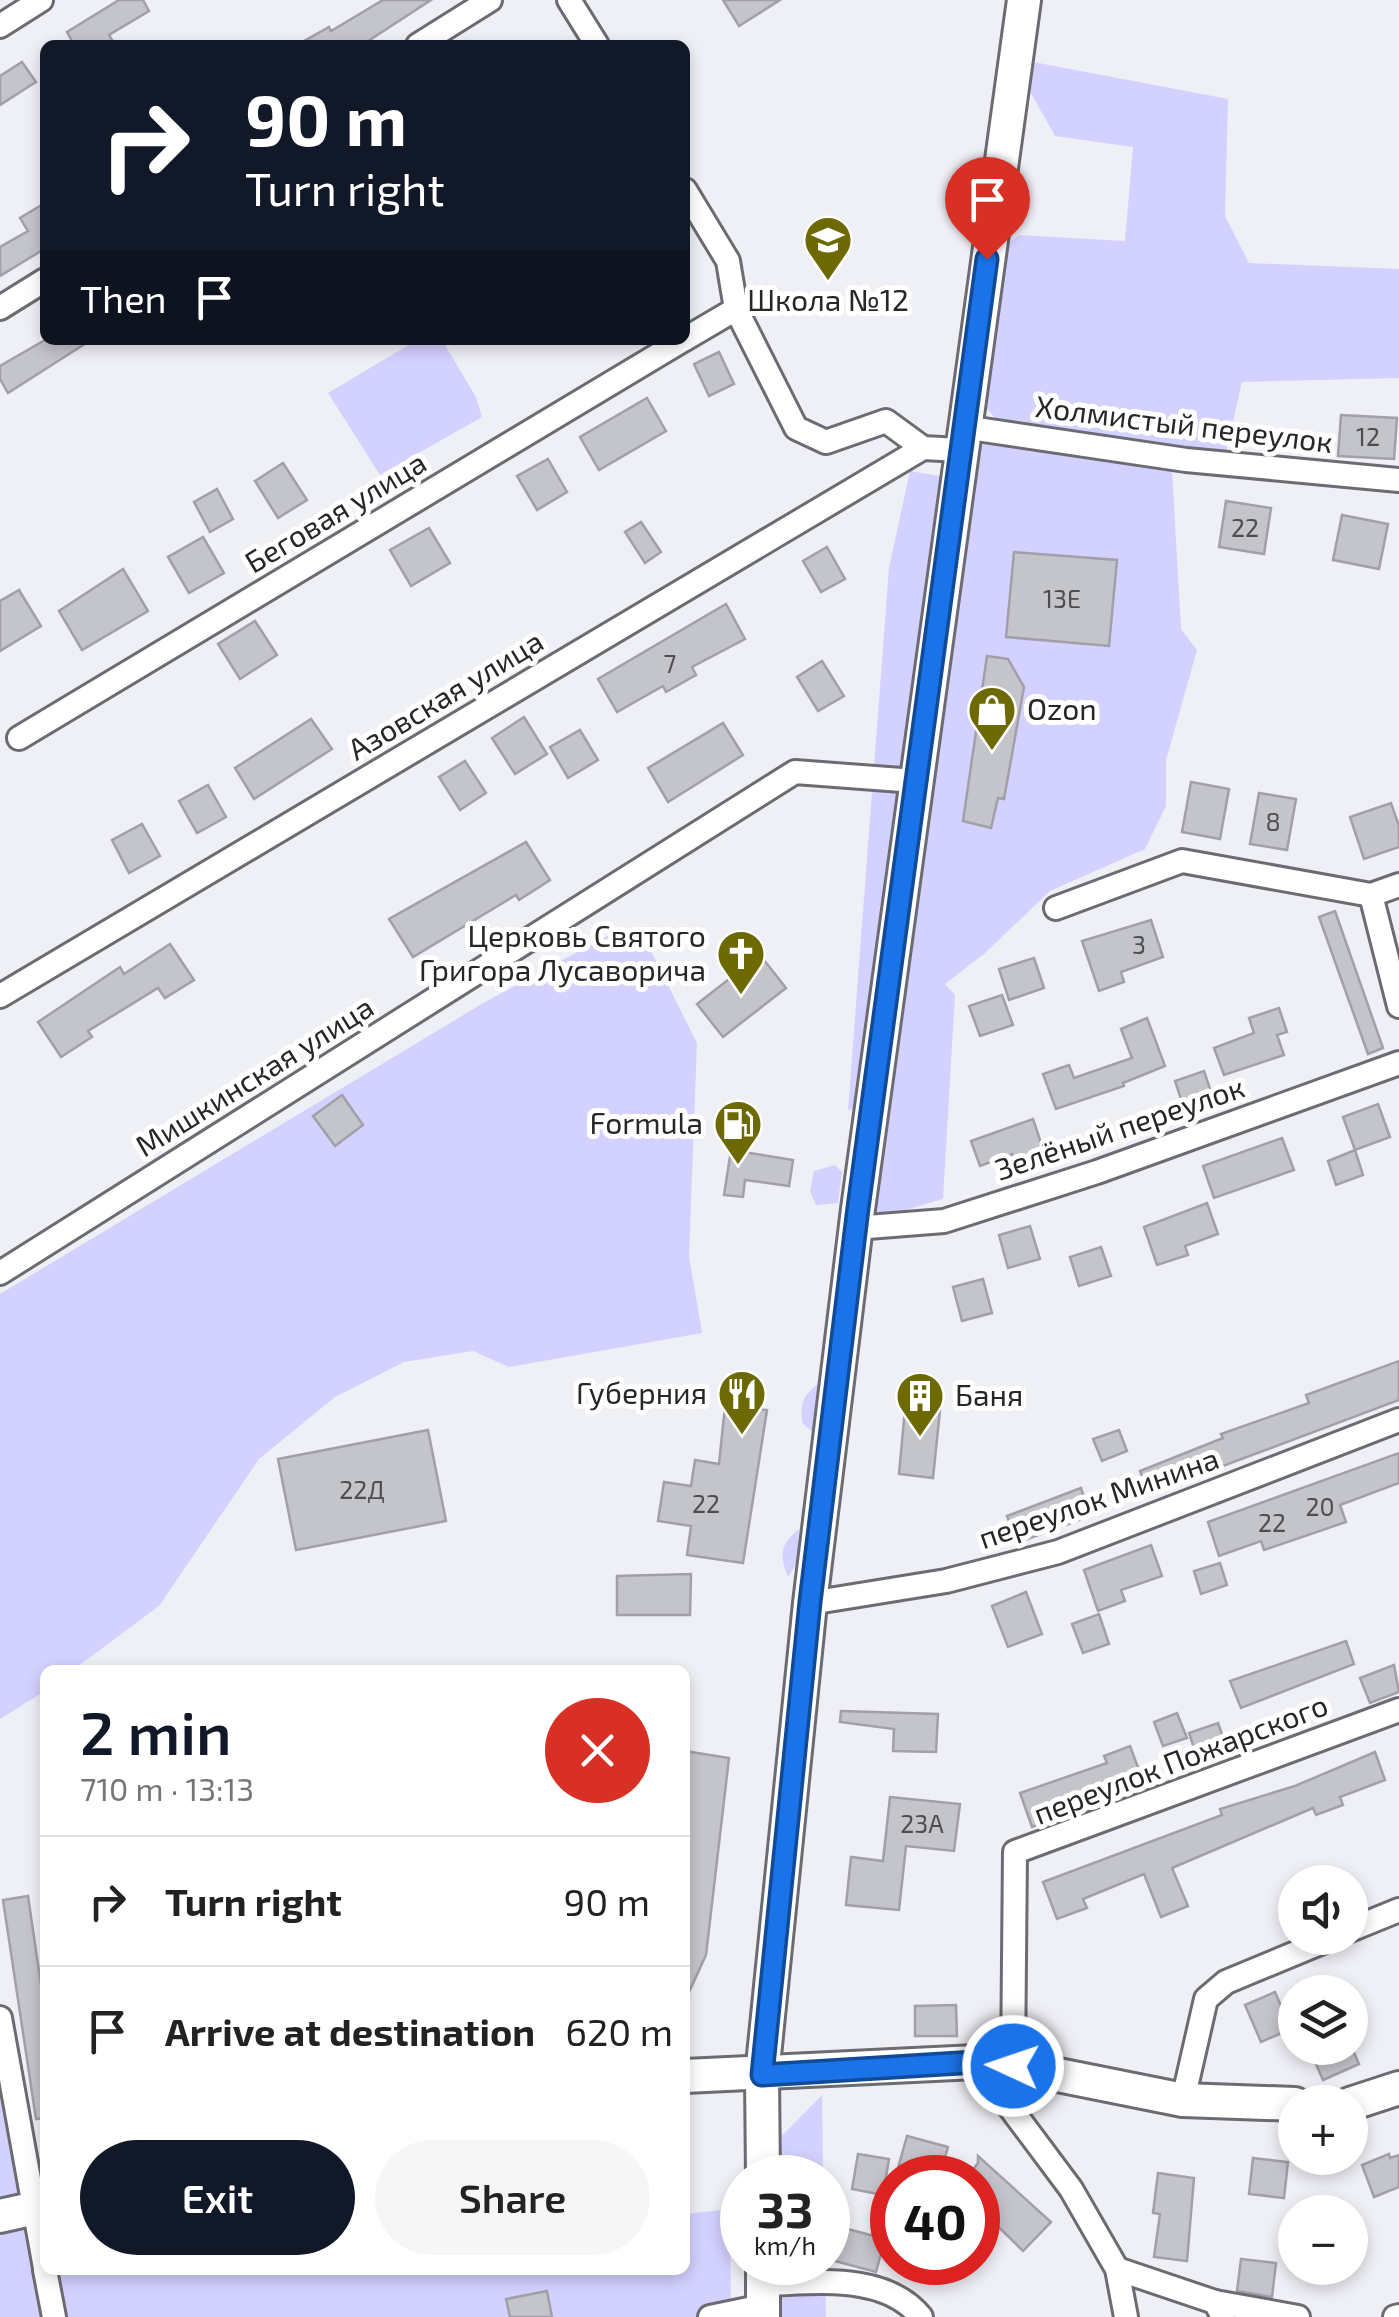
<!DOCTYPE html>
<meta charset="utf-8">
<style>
body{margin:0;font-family:"Exo 2",sans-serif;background:#f6f6f6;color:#222;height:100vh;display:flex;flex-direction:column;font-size:38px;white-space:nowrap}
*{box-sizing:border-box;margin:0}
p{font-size:32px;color:#767676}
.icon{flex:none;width:55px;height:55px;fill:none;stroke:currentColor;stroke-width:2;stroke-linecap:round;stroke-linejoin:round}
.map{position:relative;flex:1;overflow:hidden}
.panel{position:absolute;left:40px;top:1665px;width:650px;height:610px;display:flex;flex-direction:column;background:#fff;border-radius:15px;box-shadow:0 5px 15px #0003}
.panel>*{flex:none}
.guide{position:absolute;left:40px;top:40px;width:650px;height:305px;border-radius:15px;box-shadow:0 5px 15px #0003;background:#111827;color:#fff;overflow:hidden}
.tools{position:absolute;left:1278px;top:1865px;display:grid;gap:20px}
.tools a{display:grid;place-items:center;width:90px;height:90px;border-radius:50%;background:#fff;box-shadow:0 5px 15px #0003;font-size:50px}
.speed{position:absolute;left:720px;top:2155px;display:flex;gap:20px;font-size:50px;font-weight:700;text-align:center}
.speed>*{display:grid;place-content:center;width:130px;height:130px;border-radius:50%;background:#fff;box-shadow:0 5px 15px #0003;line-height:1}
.speed small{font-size:25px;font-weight:400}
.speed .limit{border:15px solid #d22;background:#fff;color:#111}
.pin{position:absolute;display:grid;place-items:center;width:85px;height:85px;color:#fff;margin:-102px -42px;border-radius:50% 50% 50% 0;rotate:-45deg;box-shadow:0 0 10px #0007}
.pin .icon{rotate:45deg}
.me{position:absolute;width:110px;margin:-55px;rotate:273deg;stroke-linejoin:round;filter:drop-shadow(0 0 8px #0008)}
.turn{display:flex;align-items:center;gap:35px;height:210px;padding:0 40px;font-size:45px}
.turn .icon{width:130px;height:130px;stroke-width:2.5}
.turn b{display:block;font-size:70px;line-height:85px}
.then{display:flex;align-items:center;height:95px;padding:0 40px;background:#0003;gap:20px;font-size:38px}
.round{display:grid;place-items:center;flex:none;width:105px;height:105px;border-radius:52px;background:#f6f6f6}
.headline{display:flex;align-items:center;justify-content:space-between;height:170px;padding:0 40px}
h1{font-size:60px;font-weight:600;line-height:75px;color:#111827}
.cta{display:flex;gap:20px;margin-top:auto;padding:20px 40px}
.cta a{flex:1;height:115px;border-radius:60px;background:#111827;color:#fff;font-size:40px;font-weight:600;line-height:115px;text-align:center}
.cta a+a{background:#f6f6f6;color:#222}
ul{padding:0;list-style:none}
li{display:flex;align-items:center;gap:30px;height:130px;padding:0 40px;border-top:2px solid #e0e0e0}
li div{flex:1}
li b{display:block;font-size:38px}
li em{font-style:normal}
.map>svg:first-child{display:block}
.green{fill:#d3d1ff}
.building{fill:#c4c4cb;stroke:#a1a0a8;stroke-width:2.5}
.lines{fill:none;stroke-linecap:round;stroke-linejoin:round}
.street-casing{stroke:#6b6b71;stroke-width:28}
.secondary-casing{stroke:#6b6b71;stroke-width:38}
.street{stroke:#fff;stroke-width:22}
.secondary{stroke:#fff;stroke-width:32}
.route-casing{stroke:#114b97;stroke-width:25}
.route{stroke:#1a73e8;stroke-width:18}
.labels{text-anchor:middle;stroke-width:10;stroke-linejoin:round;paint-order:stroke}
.number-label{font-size:25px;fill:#4e4e52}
.poi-label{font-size:30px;fill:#272629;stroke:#fff;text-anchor:end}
.street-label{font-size:30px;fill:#272629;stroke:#fff}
</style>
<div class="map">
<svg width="1399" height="2317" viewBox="0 0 1399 2317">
<rect width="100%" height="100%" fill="#efeff6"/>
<g class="green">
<path d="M1028,61L1228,99L1225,216L1249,263L1399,269V378L1242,382L1226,452L1002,426L983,404L1000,251L1019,235L1125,241L1133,147L1055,136L1031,93Z"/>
<path d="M417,340H442L476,397L482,417L380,475L328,393Z"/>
<path d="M979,443L1172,470L1181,629L1197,650L1166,760V806L1145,849L1050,891L985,953L945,984L955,995L943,1199L885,1216L867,1210Z"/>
<path d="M910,471L940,476L862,1107L848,1110L889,568Z"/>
<path d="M611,934L643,935L697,1043L689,1256L702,1333L509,1367L473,1351L404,1362L335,1397L259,1459L159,1606L73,1670H45V1691L0,1719V1294L485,1002Z"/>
<path d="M835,1165L842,1172L838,1203L816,1205L810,1191L814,1171Z"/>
<path d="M819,1383L814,1433L803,1424C799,1404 803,1395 819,1383Z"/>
<path d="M799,1529L797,1563L788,1577C779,1554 780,1545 799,1529Z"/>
<path d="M0,2025L32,2189L0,2197Z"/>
<path d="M822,2095L823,2177H776V2142Z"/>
<path d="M730,2209L731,2317H0V2234L45,2224V2270H685V2214Z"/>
<path d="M777,2263H825L826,2317H777Z"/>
</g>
<g class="building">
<path d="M119,0H143L149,11L109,35L115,45H74L67,32Z"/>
<path d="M383,0H431L362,45H297L329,27L331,31Z"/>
<path d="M723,0H780L739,26Z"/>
<path d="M22,62L36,82L0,105V76Z"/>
<path d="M45,203V258L41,251L0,276V247L28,231L20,218Z"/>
<path d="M45,340H91L8,393L0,379V366Z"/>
<path d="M719,352L734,384L709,396L694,364Z"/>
<path d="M647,398L666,431L599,470L580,437Z"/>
<path d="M1341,415L1397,418L1394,459L1338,456Z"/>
<path d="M548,459L567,492L537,510L517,476Z"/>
<path d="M283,463L307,500L278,518L255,481Z"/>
<path d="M217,489L233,519L210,532L194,502Z"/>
<path d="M1226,501L1271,508L1264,554L1219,547Z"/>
<path d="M1342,515L1388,524L1379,569L1333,560Z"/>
<path d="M641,522L661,552L645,563L625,532Z"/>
<path d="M429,528L450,563L411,586L390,550Z"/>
<path d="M203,537L224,573L189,593L168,557Z"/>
<path d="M827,547L845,579L821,592L803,561Z"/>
<path d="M1014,552L1117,560L1109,646L1006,637Z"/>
<path d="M123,569L148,611L82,650L59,611Z"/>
<path d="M19,590L41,626L0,651V601Z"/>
<path d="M726,604L745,639L692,667L696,675L666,692L663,686L617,712L598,679Z"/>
<path d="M255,621L277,655L240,679L218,644Z"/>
<path d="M987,656L1008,659L1024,687L1004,799L998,798L991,828L963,821Z"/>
<path d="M822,661L844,696L818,711L797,677Z"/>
<path d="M524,717L547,754L515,774L492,738Z"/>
<path d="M311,719L332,749L254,799L235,768Z"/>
<path d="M723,723L743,755L668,802L648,768Z"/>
<path d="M580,730L598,760L568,778L550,747Z"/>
<path d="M465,761L486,793L460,810L439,777Z"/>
<path d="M1191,782L1229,789L1220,839L1182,832Z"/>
<path d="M208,785L226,817L197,833L179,801Z"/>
<path d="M1259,793L1296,799L1287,850L1250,844Z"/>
<path d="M1391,803L1399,826V847L1364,859L1350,817Z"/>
<path d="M142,824L160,856L129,873L112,840Z"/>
<path d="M526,842L550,880L519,900L516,895L413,957L389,919Z"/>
<path d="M1335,911L1383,1048L1368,1054L1319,917Z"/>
<path d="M1151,920L1163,957L1121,972L1124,982L1099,991L1082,941Z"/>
<path d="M170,944L194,980L165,998L158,988L88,1031L92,1037L61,1057L38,1022L120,967L124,974Z"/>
<path d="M760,955L786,988L723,1037L697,1004Z"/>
<path d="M1034,958L1044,988L1009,1000L999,969Z"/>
<path d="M1002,995L1013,1025L980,1036L969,1006Z"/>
<path d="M1279,1008L1287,1032L1277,1035L1284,1055L1224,1075L1214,1048L1254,1033L1249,1018Z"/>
<path d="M1147,1018L1165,1066L1123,1083L1124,1086L1056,1109L1043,1074L1069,1065L1074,1078L1132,1058L1121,1029Z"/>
<path d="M1204,1071L1214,1101L1185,1111L1175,1081Z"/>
<path d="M342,1095L363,1125L335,1146L313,1116Z"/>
<path d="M1378,1104L1390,1137L1355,1150L1343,1117Z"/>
<path d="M1033,1119L1044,1152L1015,1162L1012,1154L980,1166L971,1141Z"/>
<path d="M1282,1138L1294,1170L1214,1198L1203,1166Z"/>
<path d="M731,1150L793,1160L789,1186L745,1180L743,1197L724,1195Z"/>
<path d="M1355,1150L1363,1175L1336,1185L1328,1161Z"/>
<path d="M1207,1203L1218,1234L1185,1246L1188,1255L1157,1265L1144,1227Z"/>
<path d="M1030,1226L1040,1259L1008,1268L999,1235Z"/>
<path d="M1101,1247L1111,1276L1079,1286L1070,1257Z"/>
<path d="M983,1279L992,1313L962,1321L953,1287Z"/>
<path d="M1399,1361V1400L1148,1494L1140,1471L1223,1438L1221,1434L1309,1403L1306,1395Z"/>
<path d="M906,1398L941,1401L933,1478L899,1474Z"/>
<path d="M725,1406L767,1410L743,1563L687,1555L691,1526L658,1521L664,1482L691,1486L695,1460L719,1464Z"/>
<path d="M428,1430L446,1521L296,1550L278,1459Z"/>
<path d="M1119,1430L1127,1451L1102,1461L1093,1439Z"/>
<path d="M1399,1453V1483L1340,1505L1346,1522L1264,1550L1261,1541L1219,1556L1208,1522Z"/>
<path d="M1081,1488L1090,1516L1017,1543L1007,1516Z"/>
<path d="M1151,1545L1162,1576L1121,1590L1125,1601L1098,1611L1084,1570Z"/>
<path d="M1220,1563L1227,1585L1201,1594L1194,1571Z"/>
<path d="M691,1574L690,1615H617V1576Z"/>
<path d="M1026,1592L1042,1634L1008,1647L992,1606Z"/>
<path d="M1099,1614L1109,1644L1083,1653L1072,1624Z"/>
<path d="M1346,1641L1354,1664L1241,1708L1230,1681Z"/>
<path d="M1394,1665L1399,1692L1370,1703L1360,1678Z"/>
<path d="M841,1711L938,1714L936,1752L893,1751L894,1729L840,1722Z"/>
<path d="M1177,1713L1187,1738L1163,1746L1154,1722Z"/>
<path d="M1218,1723L1228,1752L1199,1763L1189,1733Z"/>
<path d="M1130,1746L1145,1786L1032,1827L1020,1793L1107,1763L1104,1756Z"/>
<path d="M685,1751L729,1758L706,1955L685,2001Z"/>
<path d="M1375,1752L1385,1780L1340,1797L1343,1805L1316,1815L1313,1808L1172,1868L1188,1906L1161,1917L1144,1874L1083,1899L1087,1908L1057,1919L1043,1882L1222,1815L1220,1809L1295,1786Z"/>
<path d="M890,1797L960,1804L954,1851L906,1846L899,1910L846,1905L851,1857L883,1861Z"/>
<path d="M28,1896L45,2012V2118L36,2119L3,1900Z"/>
<path d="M1275,1992L1291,2029L1261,2042L1245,2005Z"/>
<path d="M956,2005L957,2036H915V2006Z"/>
<path d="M1309,2048H1352L1359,2064L1323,2080Z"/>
<path d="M907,2136L948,2147L939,2178L898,2168Z"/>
<path d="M858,2154L889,2159L883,2195L852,2189Z"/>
<path d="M1389,2154L1390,2158L1399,2155V2187L1374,2197L1362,2165Z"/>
<path d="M978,2156L1051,2222L1023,2251L978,2207V2178H966L978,2163Z"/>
<path d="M1253,2158L1288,2162L1284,2198L1249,2194Z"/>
<path d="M1158,2173L1194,2178L1187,2261L1154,2257L1160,2214L1153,2213Z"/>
<path d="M844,2228L885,2239L876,2272L835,2261Z"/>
<path d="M1241,2259L1276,2263L1272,2297L1237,2291Z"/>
<path d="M547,2291L552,2317H510L506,2299Z"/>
</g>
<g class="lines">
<g class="street-casing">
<g id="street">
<path d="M569,0L597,45"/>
<path d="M0,26L41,0"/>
<path d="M418,45L490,0"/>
<path d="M685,190L728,261L736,309L796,428L826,442L886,421L923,448L960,450"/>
<path d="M0,308L45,280"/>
<path d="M685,339L736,309"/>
<path d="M963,427L1186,460L1399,480"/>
<path d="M19,738L683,340"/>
<path d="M1371,895L1399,1006"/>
<path d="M1056,908L1182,861L1371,895L1399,885"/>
<path d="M0,996L923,448"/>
<path d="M855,1228L944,1221L1097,1172L1399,1063"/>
<path d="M0,1273L795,772L915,781"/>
<path d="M810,1603L946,1581L1058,1552L1399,1420"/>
<path d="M1350,1930L1399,1910"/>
<path d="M0,2018L45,2268"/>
<path d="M976,2062L1071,2189L1117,2269L1126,2317"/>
<path d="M1013,2066L1015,1852L1399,1710"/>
<path d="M1183,2100L1206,1999L1226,1982L1332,1938"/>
<path d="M1117,2269L1215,2302L1223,2317"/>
<path d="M45,2270L54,2317"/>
<path d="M763,2284C815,2283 884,2272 921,2317"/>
<path d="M1215,2302L1298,2317"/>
<path d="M710,2317L763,2306"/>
<path d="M1395,2317L1399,2316"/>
</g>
</g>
<g class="secondary-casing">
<g id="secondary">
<path d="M685,2076L976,2062L1013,2066L1183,2100L1295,2104"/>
<path d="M1350,2104L1399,2088"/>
<path d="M763,2178L762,2075L810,1603L858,1209L1024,0"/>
<path d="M0,2216L45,2206"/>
<path d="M763,2262V2317"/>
</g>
</g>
<use href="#street" class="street"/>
<use href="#secondary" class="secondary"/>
</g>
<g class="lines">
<g class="route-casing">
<path id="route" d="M987,259L858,1208L810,1602L762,2075L976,2062L1013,2066"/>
</g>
<use href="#route" class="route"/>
</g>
<defs>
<g id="school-pin" transform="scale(2.5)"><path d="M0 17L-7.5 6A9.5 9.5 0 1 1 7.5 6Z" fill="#6d6a04" stroke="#fff"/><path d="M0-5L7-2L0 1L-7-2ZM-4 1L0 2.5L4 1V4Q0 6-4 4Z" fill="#fff"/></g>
<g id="shop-pin" transform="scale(2.5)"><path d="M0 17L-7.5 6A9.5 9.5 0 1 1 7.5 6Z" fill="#6d6a04" stroke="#fff"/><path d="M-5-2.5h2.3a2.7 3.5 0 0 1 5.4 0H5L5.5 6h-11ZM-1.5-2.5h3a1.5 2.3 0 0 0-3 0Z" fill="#fff"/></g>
<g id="church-pin" transform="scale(2.5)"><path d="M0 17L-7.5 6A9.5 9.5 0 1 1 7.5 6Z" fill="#6d6a04" stroke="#fff"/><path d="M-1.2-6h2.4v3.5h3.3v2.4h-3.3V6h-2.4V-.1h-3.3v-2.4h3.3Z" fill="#fff"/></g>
<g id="fuel-pin" transform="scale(2.5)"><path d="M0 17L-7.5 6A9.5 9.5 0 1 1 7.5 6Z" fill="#6d6a04" stroke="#fff"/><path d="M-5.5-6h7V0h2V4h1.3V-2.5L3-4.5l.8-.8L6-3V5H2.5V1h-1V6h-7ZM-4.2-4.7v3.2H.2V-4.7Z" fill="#fff"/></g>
<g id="restaurant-pin" transform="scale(2.5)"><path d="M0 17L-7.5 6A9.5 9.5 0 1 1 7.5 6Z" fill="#6d6a04" stroke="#fff"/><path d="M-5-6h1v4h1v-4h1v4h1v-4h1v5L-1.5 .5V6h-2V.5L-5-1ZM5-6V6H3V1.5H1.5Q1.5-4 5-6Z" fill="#fff"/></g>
<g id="building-pin" transform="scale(2.5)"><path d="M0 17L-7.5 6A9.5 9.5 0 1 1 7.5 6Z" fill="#6d6a04" stroke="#fff"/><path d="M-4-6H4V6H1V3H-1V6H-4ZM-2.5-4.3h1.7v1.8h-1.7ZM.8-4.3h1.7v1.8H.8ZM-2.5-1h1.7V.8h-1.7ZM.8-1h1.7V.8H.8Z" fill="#fff"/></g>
</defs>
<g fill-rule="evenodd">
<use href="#school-pin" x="828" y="240"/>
<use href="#shop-pin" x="992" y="710"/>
<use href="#church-pin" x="741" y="954"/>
<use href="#fuel-pin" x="738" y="1124"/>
<use href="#restaurant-pin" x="742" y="1394"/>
<use href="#building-pin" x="920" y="1396"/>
</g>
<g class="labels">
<g class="number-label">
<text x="1368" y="446">12</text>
<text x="1245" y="537">22</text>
<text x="1062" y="608">13Е</text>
<text x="670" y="673">7</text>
<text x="1273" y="831">8</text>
<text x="1139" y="954">3</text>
<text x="362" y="1499">22Д</text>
<text x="706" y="1513">22</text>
<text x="1320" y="1516">20</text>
<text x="1272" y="1532">22</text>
<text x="922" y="1833">23А</text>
</g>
<g class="poi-label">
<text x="828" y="311" text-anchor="middle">Школа №12</text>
<text x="1027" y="720" text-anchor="start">Ozon</text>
<text x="706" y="947">Церковь Святого<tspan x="706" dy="34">Григора Лусаворича</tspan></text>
<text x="703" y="1134">Formula</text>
<text x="707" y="1404">Губерния</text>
<text x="955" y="1406" text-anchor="start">Баня</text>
</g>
<g class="street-label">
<text transform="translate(1184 425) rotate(7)" y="10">Холмистый переулок</text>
<text transform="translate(336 513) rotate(-31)" y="10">Беговая улица</text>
<text transform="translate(446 696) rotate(-31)" y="10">Азовская улица</text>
<text transform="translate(255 1077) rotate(-32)" y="10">Мишкинская улица</text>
<text transform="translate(1120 1129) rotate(-19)" y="10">Зелёный переулок</text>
<text transform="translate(1099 1499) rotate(-19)" y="10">переулок Минина</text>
<text transform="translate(1181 1760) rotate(-21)" y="10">переулок Пожарского</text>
</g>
</g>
</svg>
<div class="tools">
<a><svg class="icon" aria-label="sound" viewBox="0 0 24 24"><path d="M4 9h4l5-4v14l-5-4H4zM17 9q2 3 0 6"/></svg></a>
<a><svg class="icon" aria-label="layers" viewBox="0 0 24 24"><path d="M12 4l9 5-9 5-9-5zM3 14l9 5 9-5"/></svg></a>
<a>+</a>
<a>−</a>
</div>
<div class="speed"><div>33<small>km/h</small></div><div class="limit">40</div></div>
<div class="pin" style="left:987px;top:259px;background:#d93025"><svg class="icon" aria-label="arrive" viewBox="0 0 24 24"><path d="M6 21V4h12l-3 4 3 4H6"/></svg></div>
<svg class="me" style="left:1013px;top:2066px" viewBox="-20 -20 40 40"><circle r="17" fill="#1a73e8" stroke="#fff" stroke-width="3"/><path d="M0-11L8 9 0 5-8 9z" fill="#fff"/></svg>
<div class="guide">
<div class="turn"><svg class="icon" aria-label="right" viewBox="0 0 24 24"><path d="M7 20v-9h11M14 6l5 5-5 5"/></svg><div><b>90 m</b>Turn right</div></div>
<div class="then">Then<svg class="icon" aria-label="arrive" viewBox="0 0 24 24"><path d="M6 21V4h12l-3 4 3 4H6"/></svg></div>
</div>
<section class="panel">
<div class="headline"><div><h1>2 min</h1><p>710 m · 13:13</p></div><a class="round" style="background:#d93025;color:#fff"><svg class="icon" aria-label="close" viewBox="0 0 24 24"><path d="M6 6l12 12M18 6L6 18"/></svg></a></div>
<ul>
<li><svg class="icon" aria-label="right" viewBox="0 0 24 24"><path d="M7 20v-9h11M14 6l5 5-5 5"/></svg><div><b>Turn right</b></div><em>90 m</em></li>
<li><svg class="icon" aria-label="arrive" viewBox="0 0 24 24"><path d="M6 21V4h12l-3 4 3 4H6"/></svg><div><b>Arrive at destination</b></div><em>620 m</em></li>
</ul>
<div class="cta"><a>Exit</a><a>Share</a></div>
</section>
</div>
